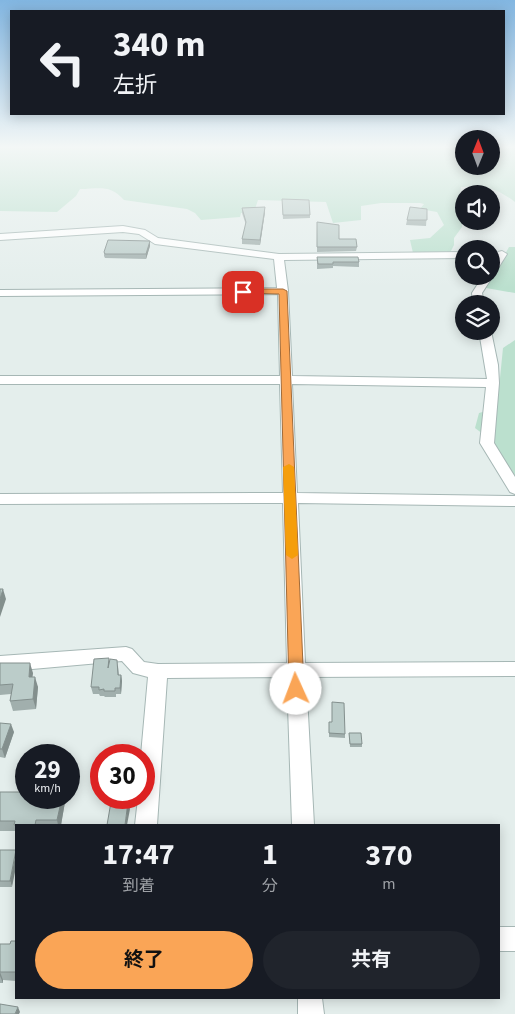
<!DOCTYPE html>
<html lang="ja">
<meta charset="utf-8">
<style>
body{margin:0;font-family:"Source Sans 3","Noto Sans JP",sans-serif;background:#20242c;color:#f1f3f6;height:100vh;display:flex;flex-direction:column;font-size:19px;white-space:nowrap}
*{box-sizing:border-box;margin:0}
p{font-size:16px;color:#9ea1a6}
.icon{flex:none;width:28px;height:28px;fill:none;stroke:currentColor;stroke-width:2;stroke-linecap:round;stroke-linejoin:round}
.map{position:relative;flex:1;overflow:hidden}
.drawer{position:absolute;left:15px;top:824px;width:485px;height:175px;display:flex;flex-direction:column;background:#171b24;border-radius:0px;box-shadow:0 2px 12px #0003}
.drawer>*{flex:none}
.top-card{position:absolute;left:10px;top:10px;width:495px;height:105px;border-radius:0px;box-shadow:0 2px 12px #0003;background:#171b24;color:#f1f3f6;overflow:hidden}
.needle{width:32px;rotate:1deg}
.tools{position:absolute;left:455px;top:130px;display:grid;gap:10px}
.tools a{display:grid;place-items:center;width:45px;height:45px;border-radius:50%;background:#171b24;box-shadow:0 2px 12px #0003;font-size:25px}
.speed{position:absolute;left:15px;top:744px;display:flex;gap:10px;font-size:25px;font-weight:700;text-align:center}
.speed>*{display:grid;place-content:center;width:65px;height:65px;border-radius:50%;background:#171b24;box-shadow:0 2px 12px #0003;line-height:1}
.speed small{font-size:12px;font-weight:400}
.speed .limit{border:8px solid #d22;background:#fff;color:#111}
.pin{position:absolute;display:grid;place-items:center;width:42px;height:42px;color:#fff;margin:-21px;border-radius:10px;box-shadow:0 2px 8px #0006}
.me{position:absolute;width:55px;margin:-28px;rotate:358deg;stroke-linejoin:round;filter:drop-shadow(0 0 4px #0008)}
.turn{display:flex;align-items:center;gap:18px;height:105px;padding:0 20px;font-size:22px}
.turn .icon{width:65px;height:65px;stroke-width:2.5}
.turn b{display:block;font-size:35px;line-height:42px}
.eta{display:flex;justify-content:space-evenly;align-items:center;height:85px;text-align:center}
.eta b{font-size:30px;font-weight:700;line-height:35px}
.button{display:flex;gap:10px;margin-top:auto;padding:10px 20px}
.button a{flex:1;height:58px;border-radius:30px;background:#faa556;color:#111;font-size:20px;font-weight:700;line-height:58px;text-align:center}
.button a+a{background:#20242c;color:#f1f3f6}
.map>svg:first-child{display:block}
.green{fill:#bbe0ce}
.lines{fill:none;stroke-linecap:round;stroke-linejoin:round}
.street-casing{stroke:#a6b7b5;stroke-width:2}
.street{fill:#fff;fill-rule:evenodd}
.wall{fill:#a1afad}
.shaded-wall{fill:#838f8d}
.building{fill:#bbccc9;stroke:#838f8d}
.route{fill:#faa556;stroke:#a26b38}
.slow{fill:#f59e0b}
</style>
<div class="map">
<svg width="515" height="1014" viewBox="0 0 515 1014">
<rect width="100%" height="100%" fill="#e4eeec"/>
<g class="green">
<path d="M0,146H464V166H491V146H515V202C497,188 483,185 461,187L458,207L462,208V227L454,238V245L450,253H413L410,240L430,238L444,225L437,212L420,209L424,204L420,203H381L361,206V220L333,223L326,202L258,200L254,212L241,213L240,217L201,220L195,213L187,209L124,200C110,184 99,189 80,189L76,196L57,212L0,211Z"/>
<path d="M509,247H515V293L486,288Z"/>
<path d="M515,340V476L491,440L475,428L479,413L497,408L503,348Z"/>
</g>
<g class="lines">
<g class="street-casing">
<g id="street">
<path d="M123,226L145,230L158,238L279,254L464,252V258L284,260L288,291L292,376L487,379L479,331H491L498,365L499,383L494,443L515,477V494L510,492L480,443L486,387L292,384L297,493L515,496V506L298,503L305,663L515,662V676L306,677L314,825H292L287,677L167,678L157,825H135L138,798H144V755H141L148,677L133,673L122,661L21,670H0V656L126,647L132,649L144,662L158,664L287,663L283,503L0,504V494L283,493L280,384H0V376H280L278,294L0,296V290L277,288L274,259L155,244L139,234L123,232L0,240V234Z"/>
<path d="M502,251L507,254L495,273L492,274L493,276L482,293L484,304H473L472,293L483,276H491V263L498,252Z"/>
<rect x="499" y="927" width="16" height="24"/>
<path d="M298,998H322L324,1014H298Z"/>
</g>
</g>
<use href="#street" class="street"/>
</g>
<g class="wall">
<path d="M282,203L310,215V218L283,219Z"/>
<path d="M265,207V212L260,245L242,244V239L246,225L242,213V208Z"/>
<path d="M427,209L426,226L406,225L407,220Z"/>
<path d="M317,222L339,239L357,247L356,251L317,252Z"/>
<path d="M150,241V246L146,259L105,258L104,256V252Z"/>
<path d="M317,257L359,262V267L333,266V268L317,269Z"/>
<path d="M109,661L118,666L119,675H121L122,681L121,694H116V697H105L104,696H100L99,694H93L91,687Z"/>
<path d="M0,663L33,673L32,677L38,687L36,709L13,711L10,701L11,694L0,695Z"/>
<path d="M329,722L345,734V738L329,737Z"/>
<path d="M0,723L14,732L5,758L0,757Z"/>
<path d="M349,733L362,744V747H350Z"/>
<path d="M0,792L26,798H64L65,802L61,825H16V831H0Z"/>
<path d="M0,850L12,887H0Z"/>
<path d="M16,941V981L3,980V983H0V944H10Z"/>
</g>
<g class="shaded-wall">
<path d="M265,207V212L260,245V240Z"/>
<path d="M150,241V246L146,259V254Z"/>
<path d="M3,589L6,599L0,617V599Z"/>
<path d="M30,663L33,673L31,687L29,677Z"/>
<path d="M121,675L122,681L121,694L120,688Z"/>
<path d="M35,677L38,687L36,709L33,699Z"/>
<path d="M11,724L14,732L5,758L2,749Z"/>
<path d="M62,798H64L65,802L61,825H58L57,820Z"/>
<path d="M128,802L130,809L127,825H125Z"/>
<path d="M16,852V867L12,887L10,881Z"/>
<path d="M0,972L3,980V983L0,976Z"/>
<path d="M18,1007L20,1012L19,1014H15Z"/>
</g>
<g class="building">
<path d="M282,199L309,200L310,215H283Z"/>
<path d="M265,207L260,240L242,239L246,222L242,208Z"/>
<path d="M410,207L427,209V220H407Z"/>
<path d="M317,222L339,225V239H356L357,247H317Z"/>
<path d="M108,240L150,241L146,254H105L104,252Z"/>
<path d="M317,257H358L359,262H333V264H318Z"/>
<path d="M0,589H3L0,599Z"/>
<path d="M109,658L108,668L110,659L117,660L118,675H121L120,688H115V691H104V689L99,690V687H91L94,659Z"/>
<path d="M0,663H30L29,677H35L33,699L10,701L13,684L0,685Z"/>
<path d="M332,702L344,703L345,734L329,733V722H332Z"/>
<path d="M0,723L11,724L2,749H0Z"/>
<path d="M349,733H361L362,744H350Z"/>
<path d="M40,753L54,754V755H39Z"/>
<path d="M0,792H26V798H62L57,820H36L35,825H14L15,821H0Z"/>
<path d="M111,802H128L125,825H107Z"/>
<path d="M0,850H16L10,881H0Z"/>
<path d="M11,941H16V972H0V944H10Z"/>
<path d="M0,1004L18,1007L15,1014H0Z"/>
</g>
<linearGradient id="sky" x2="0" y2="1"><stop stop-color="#82b6e1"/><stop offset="0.51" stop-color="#f3f7f6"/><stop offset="1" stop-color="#f3f7f6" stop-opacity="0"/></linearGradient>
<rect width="515" height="288" fill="url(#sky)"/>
<path class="route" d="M243,289H283L287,291L304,689L301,693L296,695L292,693L289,689L279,294L240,293V290Z"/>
<path class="slow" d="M289,464L294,467L298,555L292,559L286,555L283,467Z"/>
</svg>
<div class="tools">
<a><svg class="needle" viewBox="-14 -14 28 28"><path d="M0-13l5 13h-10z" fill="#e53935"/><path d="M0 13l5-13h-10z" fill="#9ea1a6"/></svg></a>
<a><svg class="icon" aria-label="sound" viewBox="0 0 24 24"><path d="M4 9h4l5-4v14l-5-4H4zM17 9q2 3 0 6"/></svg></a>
<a><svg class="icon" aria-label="search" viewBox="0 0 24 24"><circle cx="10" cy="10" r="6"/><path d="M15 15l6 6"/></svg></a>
<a><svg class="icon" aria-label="layers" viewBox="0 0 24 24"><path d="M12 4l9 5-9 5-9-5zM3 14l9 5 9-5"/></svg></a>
</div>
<div class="speed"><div>29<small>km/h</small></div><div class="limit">30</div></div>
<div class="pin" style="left:243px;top:292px;background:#d93025"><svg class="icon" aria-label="arrive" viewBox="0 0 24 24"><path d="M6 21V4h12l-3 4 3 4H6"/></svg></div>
<svg class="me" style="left:296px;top:689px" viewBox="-20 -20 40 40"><circle r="19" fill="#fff"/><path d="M0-13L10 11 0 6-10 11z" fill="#faa556"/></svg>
<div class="top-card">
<div class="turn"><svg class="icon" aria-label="left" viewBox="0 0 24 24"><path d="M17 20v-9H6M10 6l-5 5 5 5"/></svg><div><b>340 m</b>左折</div></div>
</div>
<section class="drawer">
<div class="eta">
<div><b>17:47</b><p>到着</p></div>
<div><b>1</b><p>分</p></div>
<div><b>370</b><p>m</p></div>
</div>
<div class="button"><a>終了</a><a>共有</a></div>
</section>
</div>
